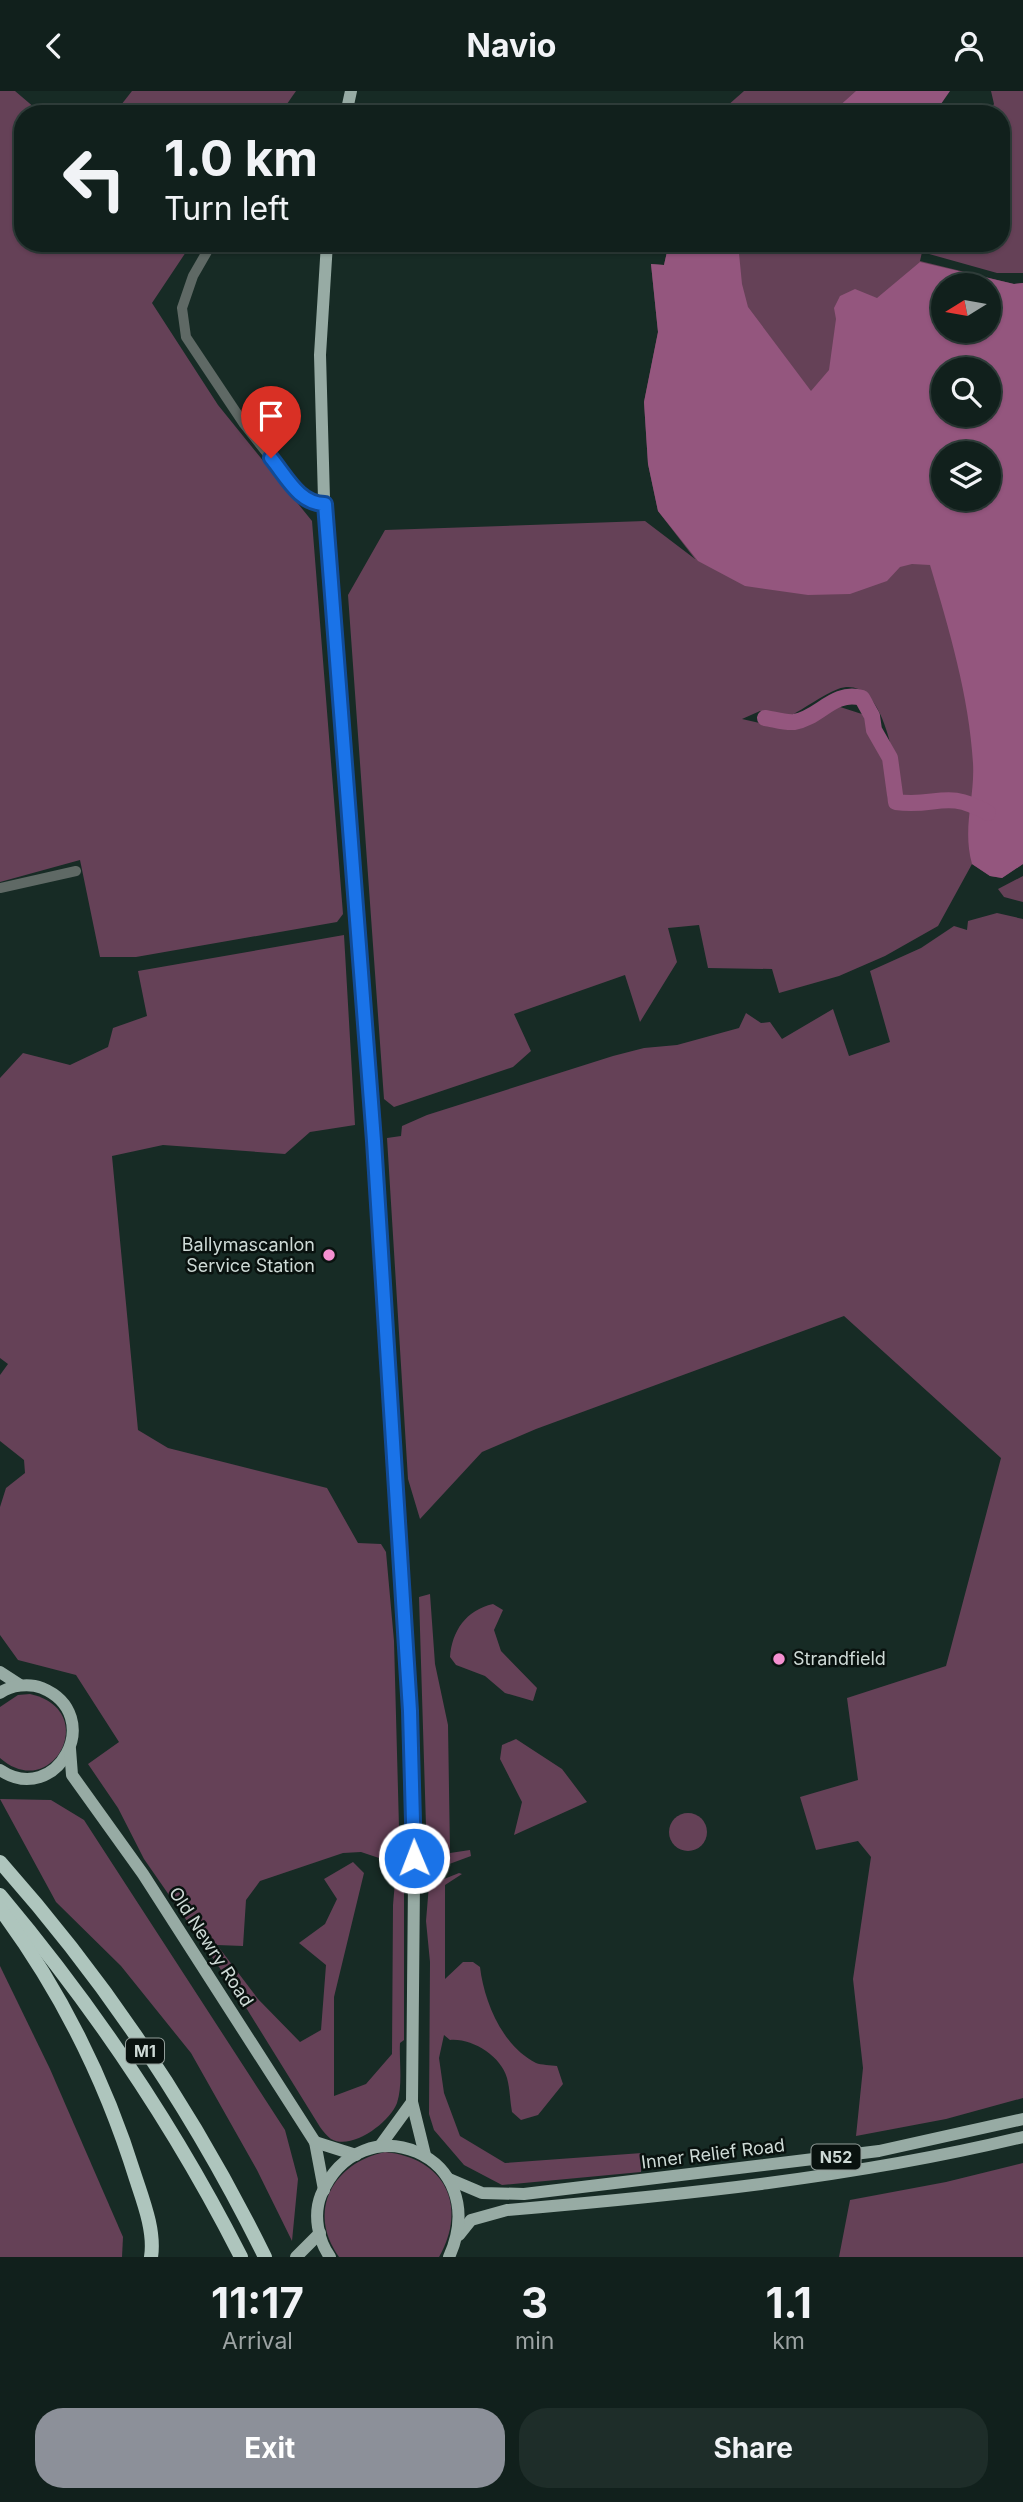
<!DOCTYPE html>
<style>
body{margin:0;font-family:Inter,sans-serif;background:#1e2d29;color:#f1f3f6;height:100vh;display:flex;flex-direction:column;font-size:26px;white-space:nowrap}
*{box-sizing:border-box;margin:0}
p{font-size:23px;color:#9ca3a3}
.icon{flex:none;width:38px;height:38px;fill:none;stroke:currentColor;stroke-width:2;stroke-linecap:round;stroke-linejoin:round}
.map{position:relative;height:2166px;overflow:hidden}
.sheet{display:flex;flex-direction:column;background:#11201c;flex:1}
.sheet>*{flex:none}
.hud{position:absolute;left:14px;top:14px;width:996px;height:147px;border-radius:28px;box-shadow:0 2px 5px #0004,0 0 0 2px #303e3b;background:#11201c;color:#f1f3f6;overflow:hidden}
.needle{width:46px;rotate:259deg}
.buttons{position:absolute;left:931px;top:182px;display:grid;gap:14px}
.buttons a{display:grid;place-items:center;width:70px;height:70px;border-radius:50%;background:#11201c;box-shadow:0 2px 5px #0004,0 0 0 2px #303e3b;font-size:35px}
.pin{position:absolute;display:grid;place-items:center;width:60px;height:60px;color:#fff;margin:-72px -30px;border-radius:50% 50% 50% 0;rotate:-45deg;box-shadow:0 0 7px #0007}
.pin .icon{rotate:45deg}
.me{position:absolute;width:77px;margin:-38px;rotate:359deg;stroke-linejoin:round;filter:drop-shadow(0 0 5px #0008)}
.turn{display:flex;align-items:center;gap:24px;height:147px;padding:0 35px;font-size:32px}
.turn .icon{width:91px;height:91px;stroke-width:2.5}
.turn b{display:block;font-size:49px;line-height:60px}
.eta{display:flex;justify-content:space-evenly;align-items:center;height:119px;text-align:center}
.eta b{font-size:42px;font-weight:700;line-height:49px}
.cta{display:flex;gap:14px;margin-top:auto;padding:14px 35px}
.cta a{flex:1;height:80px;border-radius:28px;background:#8c9099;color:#fff;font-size:28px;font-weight:700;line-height:80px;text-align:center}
.cta a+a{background:#1e2d29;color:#f1f3f6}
header{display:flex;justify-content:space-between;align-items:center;height:91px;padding:0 35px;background:#11201c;font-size:32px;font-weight:700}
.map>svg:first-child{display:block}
.green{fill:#654157;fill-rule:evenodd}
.water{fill:#94567e;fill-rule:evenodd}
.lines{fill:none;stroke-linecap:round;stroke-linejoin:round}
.river{stroke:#94567e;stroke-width:16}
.minor{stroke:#5f6965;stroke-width:10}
.major{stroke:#97aba4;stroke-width:12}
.highway{stroke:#aec5bd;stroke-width:14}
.route-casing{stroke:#114b97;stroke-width:18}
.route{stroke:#1a73e8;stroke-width:12}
.poi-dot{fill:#f590d1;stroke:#09120f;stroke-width:2.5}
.labels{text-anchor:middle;stroke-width:5;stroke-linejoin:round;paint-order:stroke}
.shield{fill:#09120f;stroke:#939e9a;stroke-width:2}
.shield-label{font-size:16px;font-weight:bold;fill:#cedad6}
.poi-label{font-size:18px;fill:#cedad6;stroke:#09120f;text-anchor:end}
.street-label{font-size:18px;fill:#cedad6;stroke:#09120f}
</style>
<header><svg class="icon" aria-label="back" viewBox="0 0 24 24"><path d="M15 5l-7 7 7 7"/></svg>Navio<svg class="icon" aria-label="person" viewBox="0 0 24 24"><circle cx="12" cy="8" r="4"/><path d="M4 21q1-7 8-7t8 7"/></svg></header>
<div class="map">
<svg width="1023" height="2166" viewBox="0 0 1023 2166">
<rect width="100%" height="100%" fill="#172b25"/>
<g class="green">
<path d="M0,0H15L42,23H23V152H192L152,212L218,314L312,430L343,823L337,831L136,866H100L80,769L0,791Z"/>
<path d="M132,0H296L280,23H114Z"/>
<path d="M744,0H867L851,23H718Z"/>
<path d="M991,0H1023V182H997L922,161L920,170L1014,193L1023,192L989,278H943V362L915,393L727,244L710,152H1001V23H988L994,13ZM943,194H989V240H943Z"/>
<path d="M669,152L693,238L943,408H989V362L1023,302L988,714L951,702L913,709L899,706C896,677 885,581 838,598C821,605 805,617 790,625L760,620L742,628L787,638L837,615L865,624L868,641L884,668L888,709C909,719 924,713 947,714C983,715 1002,748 1023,773L1002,787L990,785L972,773L938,835L885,865L839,885L779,902L772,878L708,877L699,834L668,837L677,871L640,931L625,884L514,923L531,960L513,976L394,1016L384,1008L348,504L385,439L645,430L695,468L658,420L648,373L644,311L658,241L651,173L664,174Z"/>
<path d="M1023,785V811L1004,806L998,798Z"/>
<path d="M997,822L1023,828V2007L946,2028L856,2045L863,1977L853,1888L871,1766L858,1750L816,1759L800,1706L858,1689L847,1607L946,1575L1001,1367L844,1225L536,1338L482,1361L420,1428L408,1388L387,1047L401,1045L402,1035L427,1024L613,965L644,957L677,954L739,937L746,922L761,932L770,931L782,948L833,918L849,965L890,951L870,880L921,857L954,835L967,839L968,830Z"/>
<path d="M344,844L355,1034L310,1041L285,1063L163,1054L112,1065L138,1339L168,1357L327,1397L358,1452L381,1453L386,1461L394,1550L400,1774L361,1761L343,1762L260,1790L246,1809L243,1855L217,1854L258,1908L300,1951L321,1939L326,1874L299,1852L325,1833L337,1808L324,1788L353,1771L364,1782L334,1906V2005L366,1993L392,1963L393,1814L395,1791L404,1795V1949L400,1952C399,1970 403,1994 397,2012C390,2031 352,2060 331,2048C327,2045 323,2040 320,2036L237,1902L144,1768L118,1717L88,1673L119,1651L76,1584L18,1569L0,1544V1416L6,1397L25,1382L24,1369L0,1350V1284L8,1273L0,1267V987L23,962L70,974L108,956L113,937L147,925L138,880Z"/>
<path d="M430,1503L435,1573L448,1634L450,1762L470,1759L471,1765L433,1779L427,1768L419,1506Z"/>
<path d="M493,1513L503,1519L494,1539L501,1560L537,1597L533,1610L505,1602L485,1585L456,1574L450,1566C452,1540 466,1519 493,1513Z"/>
<path d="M30,1603C102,1619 52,1713 0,1667V1616L18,1604Z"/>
<path d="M516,1648L562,1678L587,1711L514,1744L522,1711L500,1668L502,1654Z"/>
<path d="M0,1708L51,1709L84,1729L285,2039L298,2088L292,2150L257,2079L191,1962L121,1875L56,1811Z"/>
<circle cx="688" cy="1741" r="19"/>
<path d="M459,1782L462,1783L445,1794V1888L463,1871H473L480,1876C484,1910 502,1955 536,1972C541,1974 551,1974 557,1975L563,1993L538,2024L521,2029L512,2021C510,2010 510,1998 507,1987C501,1965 472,1947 450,1949L444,1944L439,1967L444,2002L460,2045L505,2072L642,2062L641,2081L502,2094L464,2074L434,2039L429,2023L430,1871L426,1830L429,1794Z"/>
<path d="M0,1875L50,1978L123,2146L122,2166H0Z"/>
<path d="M385,2061C445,2067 468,2115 439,2166H339C306,2120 333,2072 385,2061Z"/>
<path d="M1023,2072V2166H839L850,2109L946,2091Z"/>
</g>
<g class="water">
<path d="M856,0H950L934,23H825L836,18Z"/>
<path d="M669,152H738L742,193L748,216L811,300L829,279L836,228L834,217L840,205L855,198L877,207L920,171L1014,193L1023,192V773L1002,787L990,785L972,773C962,736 975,708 973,672C969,605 949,538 930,474L912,473L900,476L887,490L850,503L808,504L745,495L698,470L658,420L648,373L644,311L658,241L651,173L664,174ZM989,194V240H943V194ZM943,278H989V324H943ZM943,362H989V408H943Z"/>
</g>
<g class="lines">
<path class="river" d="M765,627C773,628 785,632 794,631C820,627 833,599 862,607L872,625L874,639L890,667L896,711C937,717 945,697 988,722"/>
<g class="minor">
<path d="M212,152L193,185L182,217L186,246L244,333L298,401L314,413H325"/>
<path d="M0,797L76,780"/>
</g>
<g class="major">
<path d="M346,23L351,0"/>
<path d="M327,152L320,264L324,408L365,910L410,1620L414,1789L412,2011L425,2064"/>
<path d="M0,1581L20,1594"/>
<path d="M0,1602C11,1594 29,1592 42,1597C107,1624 57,1717 0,1679"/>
<path d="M70,1658L72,1684L143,1783L315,2051L324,2099"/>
<path d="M315,2051L356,2064"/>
<path d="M380,2055L412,2011"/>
<path d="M449,2088L482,2102L524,2103L879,2060L1023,2028"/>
<path d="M459,2144L471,2129L507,2119C681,2104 853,2087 1023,2046"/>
<path d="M296,2166L320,2142"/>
<path d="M330,2166C318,2149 313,2124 321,2104C360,2010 495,2063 449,2166"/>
</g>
<g class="highway">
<path d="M0,1771C105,1889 195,2024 265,2166"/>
<path d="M0,1804C94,1916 175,2036 241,2166"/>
<path d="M0,1818C61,1900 106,1991 136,2088C144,2112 155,2141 151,2166"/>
</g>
</g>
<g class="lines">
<g class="route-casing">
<path id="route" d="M271,367C286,385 299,413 325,413L374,1050L410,1620L414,1767"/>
</g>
<use href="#route" class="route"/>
</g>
<g class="poi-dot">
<circle cx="329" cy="1164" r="7"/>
<circle cx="779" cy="1568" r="7"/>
</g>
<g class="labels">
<g class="shield">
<rect x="126" y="1947.5" width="38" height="25" rx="5"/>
<rect x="811.5" y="2053.5" width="49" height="25" rx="5"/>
</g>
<g class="shield-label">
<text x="145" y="1966">M1</text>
<text x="836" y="2072">N52</text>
</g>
<g class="poi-label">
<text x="315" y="1160">Ballymascanlon<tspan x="315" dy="21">Service Station</tspan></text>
<text x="793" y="1574" text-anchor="start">Strandfield</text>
</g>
<g class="street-label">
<text transform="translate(211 1856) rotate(57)" y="6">Old Newry Road</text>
<text transform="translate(713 2063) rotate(-7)" y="6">Inner Relief Road</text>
</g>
</g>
</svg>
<div class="buttons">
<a><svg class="needle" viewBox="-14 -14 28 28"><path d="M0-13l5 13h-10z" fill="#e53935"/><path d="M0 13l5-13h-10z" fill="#9ca3a3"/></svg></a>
<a><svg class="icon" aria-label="search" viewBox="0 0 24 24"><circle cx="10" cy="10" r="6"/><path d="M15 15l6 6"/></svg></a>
<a><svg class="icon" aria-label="layers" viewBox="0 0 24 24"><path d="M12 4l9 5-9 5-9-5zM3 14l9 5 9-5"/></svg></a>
</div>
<div class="pin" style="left:271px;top:367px;background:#d93025"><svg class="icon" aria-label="arrive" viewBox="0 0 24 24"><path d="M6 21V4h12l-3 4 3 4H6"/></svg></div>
<svg class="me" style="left:414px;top:1767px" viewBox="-20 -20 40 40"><circle r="17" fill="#1a73e8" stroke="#fff" stroke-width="3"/><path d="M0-11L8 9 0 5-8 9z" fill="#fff"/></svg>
<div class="hud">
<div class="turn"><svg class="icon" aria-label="left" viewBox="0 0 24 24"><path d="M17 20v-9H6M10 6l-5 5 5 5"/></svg><div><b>1.0 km</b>Turn left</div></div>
</div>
</div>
<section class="sheet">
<div class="eta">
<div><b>11:17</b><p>Arrival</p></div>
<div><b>3</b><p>min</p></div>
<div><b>1.1</b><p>km</p></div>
</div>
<div class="cta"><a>Exit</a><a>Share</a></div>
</section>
